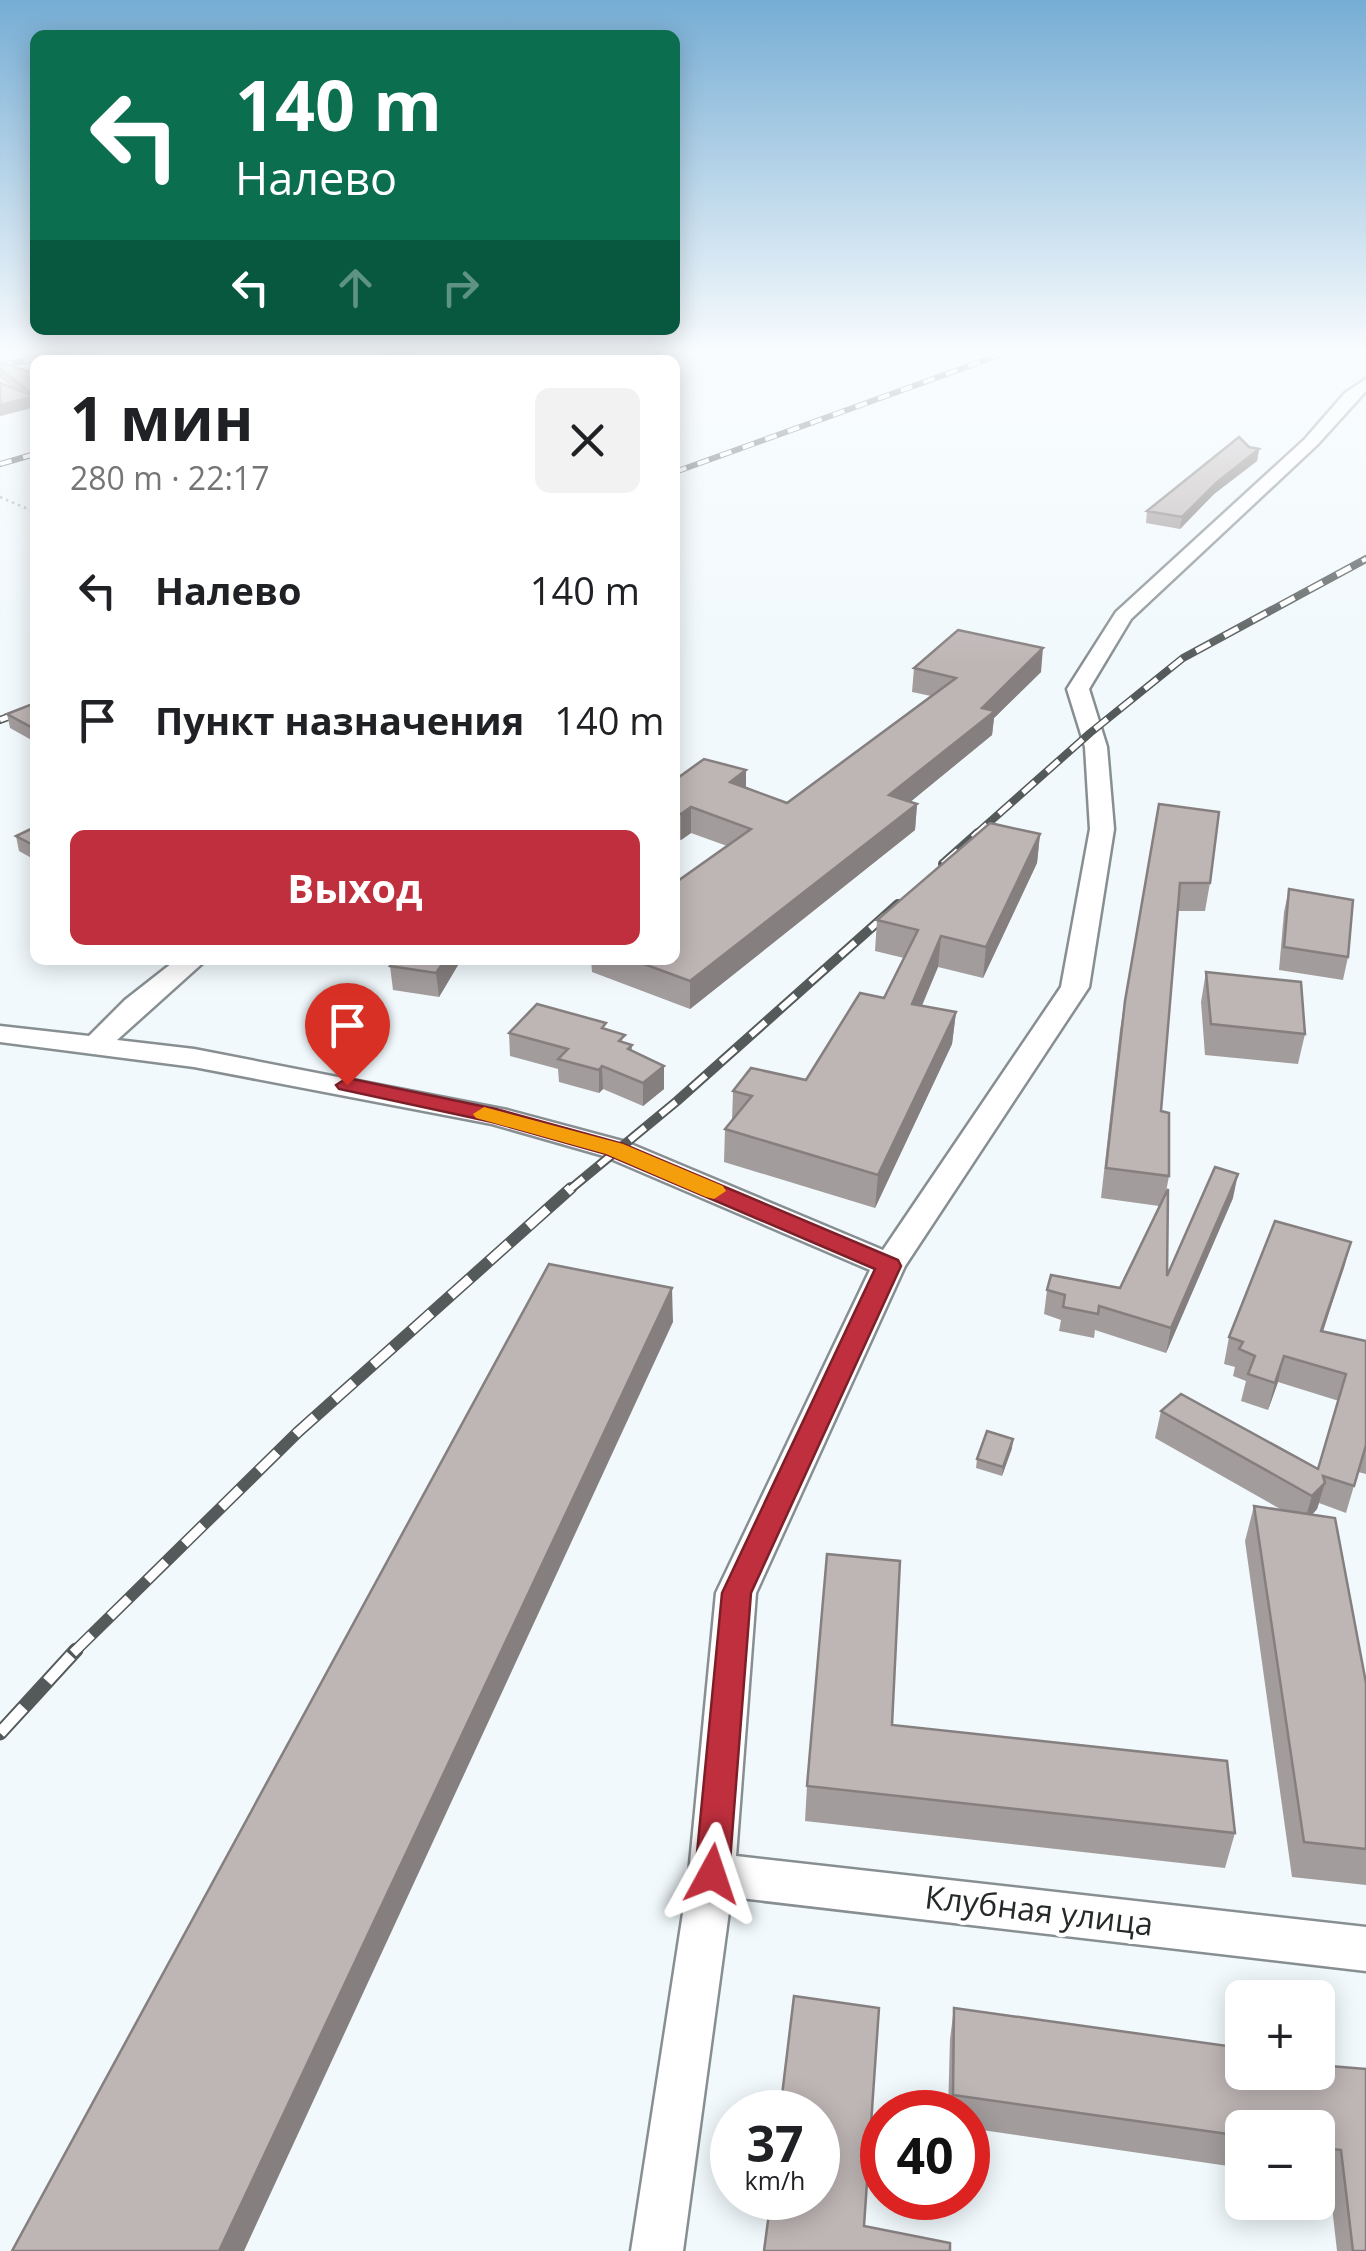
<!DOCTYPE html>
<html lang="ru">
<meta charset="utf-8">
<style>
body{margin:0;font-family:"Open Sans",sans-serif;background:#f2f2f2;color:#202124;height:100vh;display:flex;flex-direction:column;font-size:38px;white-space:nowrap}
*{box-sizing:border-box;margin:0}
p{font-size:32px;color:#757577}
.icon{flex:none;width:55px;height:55px;fill:none;stroke:currentColor;stroke-width:2;stroke-linecap:round;stroke-linejoin:round}
.map{position:relative;flex:1;overflow:hidden}
.panel{position:absolute;left:30px;top:355px;width:650px;height:610px;display:flex;flex-direction:column;background:#fff;border-radius:15px;box-shadow:0 5px 25px #0003}
.panel>*{flex:none}
.banner{position:absolute;left:30px;top:30px;width:650px;height:305px;border-radius:15px;box-shadow:0 5px 25px #0003;background:#0b6e4f;color:#fff;overflow:hidden}
.controls{position:absolute;left:1225px;top:1980px;display:grid;gap:20px}
.controls a{display:grid;place-items:center;width:110px;height:110px;border-radius:15px;background:#fff;box-shadow:0 5px 25px #0003;font-size:50px}
.speed{position:absolute;left:710px;top:2090px;display:flex;gap:20px;font-size:50px;font-weight:700;text-align:center}
.speed>*{display:grid;place-content:center;width:130px;height:130px;border-radius:50%;background:#fff;box-shadow:0 5px 25px #0003;line-height:1}
.speed small{font-size:25px;font-weight:400}
.speed .limit{border:15px solid #d22;background:#fff;color:#111}
.pin{position:absolute;display:grid;place-items:center;width:85px;height:85px;color:#fff;margin:-102px -42px;border-radius:50% 50% 50% 0;rotate:-45deg;box-shadow:0 0 10px #0007}
.pin .icon{rotate:45deg}
.me{position:absolute;width:110px;margin:-55px;rotate:5deg;stroke-linejoin:round;filter:drop-shadow(0 0 8px #0008)}
.turn{display:flex;align-items:center;gap:35px;height:210px;padding:0 40px;font-size:45px}
.turn .icon{width:130px;height:130px;stroke-width:2.5}
.turn b{display:block;font-size:70px;line-height:85px}
.lanes{display:flex;align-items:center;height:95px;padding:0 40px;background:#0003;justify-content:center;gap:50px;direction:ltr}
.lanes .off{opacity:.35}
.round{display:grid;place-items:center;flex:none;width:105px;height:105px;border-radius:15px;background:#f2f2f2}
.head{display:flex;align-items:center;justify-content:space-between;height:170px;padding:0 40px}
h1{font-size:60px;font-weight:700;line-height:75px}
.button{display:flex;gap:20px;margin-top:auto;padding:20px 40px}
.button a{flex:1;height:115px;border-radius:15px;background:#bf2f3d;color:#fff;font-size:40px;font-weight:700;line-height:115px;text-align:center}
ul{padding:0;list-style:none}
li{display:flex;align-items:center;gap:30px;height:130px;padding:0 40px}
li div{flex:1}
li b{display:block;font-size:38px}
li em{font-style:normal}
.map>svg:first-child{display:block}
.lines{fill:none;stroke-linecap:round;stroke-linejoin:round}
.minor-casing{stroke:#888f92;stroke-width:5}
.path{stroke:#b1b8ba;stroke-width:2.5;stroke-dasharray:2.5 4;stroke-linecap:butt}
.minor{fill:#fff;fill-rule:evenodd}
.rail-far4-casing{stroke:#54595a;stroke-width:6}
.rail-far3-casing{stroke:#54595a;stroke-width:8}
.rail-far2-casing{stroke:#54595a;stroke-width:10}
.rail-far1-casing{stroke:#54595a;stroke-width:12}
.rail-casing{stroke:#54595a;stroke-width:15}
.rail-far4{stroke:#fff;stroke-width:4;stroke-dasharray:12;stroke-linecap:butt}
.rail-far3{stroke:#fff;stroke-width:5;stroke-dasharray:16;stroke-linecap:butt}
.rail-far2{stroke:#fff;stroke-width:6;stroke-dasharray:20;stroke-linecap:butt}
.rail-far1{stroke:#fff;stroke-width:9;stroke-dasharray:26;stroke-linecap:butt}
.rail{stroke:#fff;stroke-width:11;stroke-dasharray:35;stroke-linecap:butt}
.wall{fill:#a39c9c}
.shaded-wall{fill:#857f7f}
.building{fill:#beb5b5;stroke:#857f7f;stroke-width:2.5}
.route{fill:#bf2f3d;stroke:#7c1f28;stroke-width:2.5}
.slow{fill:#f59e0b}
.labels{text-anchor:middle;stroke-width:9;stroke-linejoin:round;paint-order:stroke}
.near-street-label{font-size:32px;fill:#26292a;stroke:#fff}
</style>
<div class="map">
<svg width="1366" height="2251" viewBox="0 0 1366 2251">
<rect width="100%" height="100%" fill="#f1f9fc"/>
<g class="lines">
<g class="minor-casing">
<path id="minor" d="M1366,379V391L1317,445L1131,619L1089,689L1107,747L1114,829L1089,987L905,1266L756,1593L736,1856L1366,1927V1971L731,1897L683,2251H631L689,1874L716,1593L870,1270L604,1156L492,1124L194,1067L0,1042V1026L89,1036L125,1000L176,960H206L117,1040L194,1049L507,1110L626,1142L883,1250L1061,987L1090,829L1085,747L1067,689L1116,612L1305,439L1345,393Z"/>
</g>
<path class="path" d="M0,497L35,512"/>
<use href="#minor" class="minor"/>
<g class="rail-far4-casing">
<g id="rail-far4">
<path d="M375,360L415,349"/>
<path d="M0,365L100,349"/>
<path d="M0,464L35,454"/>
<path d="M675,472L1016,349"/>
<path d="M1362,561L1366,559"/>
</g>
</g>
<g class="rail-far3-casing">
<g id="rail-far3">
<path d="M0,720L35,707"/>
<path d="M975,835L1090,733L1183,658L1366,559"/>
</g>
</g>
<g class="rail-far2-casing">
<g id="rail-far2">
<path d="M943,864L978,833"/>
<path d="M568,1191L677,1101L898,904"/>
</g>
</g>
<g class="rail-far1-casing">
<path id="rail-far1" d="M73,1653L298,1432L571,1188"/>
</g>
<g class="rail-casing">
<path id="rail" d="M0,1733L76,1650"/>
</g>
<use href="#rail-far4" class="rail-far4"/>
<use href="#rail-far3" class="rail-far3"/>
<use href="#rail-far2" class="rail-far2"/>
<use href="#rail-far1" class="rail-far1"/>
<use href="#rail" class="rail"/>
</g>
<g class="wall">
<path d="M0,362L35,374V407L0,416V383L12,387L0,378Z"/>
<path d="M1259,449L1257,461L1214,494L1180,529L1146,523L1147,511Z"/>
<path d="M914,668L1041,672L994,718L992,735L910,802L917,804L915,830L690,1009L592,972L591,960H675L727,846L691,833L681,840L675,838V780L746,788L787,803L931,696L912,692Z"/>
<path d="M35,703V742L10,728L7,714Z"/>
<path d="M1159,804L1210,883L1205,911H1178L1161,1111L1169,1176L1166,1192L1167,1276L1233,1198L1166,1353L1095,1330L1094,1338L1059,1331L1061,1320L1044,1314L1047,1290L1120,1288L1159,1206L1101,1198L1120,1030Z"/>
<path d="M35,827V860L19,851L16,836Z"/>
<path d="M1040,834L1037,863L983,978L938,967L922,1006L956,1012L952,1044L875,1208L724,1162L725,1129L732,1120L733,1091L806,1080L884,998L904,958L875,951L877,920Z"/>
<path d="M1289,889L1348,957L1343,980L1279,970L1284,912Z"/>
<path d="M394,960H461L439,997L393,990L390,966Z"/>
<path d="M1206,972L1305,1034L1298,1064L1205,1055L1201,1002Z"/>
<path d="M606,1029L625,1043L632,1045V1051L664,1066V1089L643,1106L603,1089L599,1093L559,1082L558,1069L510,1056L509,1033Z"/>
<path d="M1351,1242L1323,1332L1366,1341V1474L1358,1472L1346,1513L1319,1503L1317,1509L1312,1515L1366,1683V1885L1292,1877L1245,1541L1254,1506L1282,1510L1155,1438L1161,1411L1318,1469L1339,1401L1278,1382L1268,1410L1241,1401L1246,1381L1233,1376L1235,1367L1224,1364L1229,1337Z"/>
<path d="M1012,1448L1002,1476L976,1468L977,1459Z"/>
<path d="M892,1725L1235,1833L1225,1868L805,1821L807,1786Z"/>
<path d="M954,2008L1318,2058L1366,2251H1337L1329,2180L1318,2178V2128H1242V2168L968,2128V2112H948L950,2039Z"/>
</g>
<g class="shaded-wall">
<path d="M34,396L35,407L0,416V405Z"/>
<path d="M1259,449L1257,461L1214,494L1180,529L1182,517L1216,483Z"/>
<path d="M1043,648L1041,672L994,718L992,735L887,821L889,795Z"/>
<path d="M746,770V795L730,782Z"/>
<path d="M917,804L915,830L690,1009V981Z"/>
<path d="M691,807V833L681,840V814Z"/>
<path d="M1040,834L1037,863L983,978L986,947Z"/>
<path d="M941,936L938,967L909,1035L912,1004Z"/>
<path d="M445,960H461L439,997L436,973Z"/>
<path d="M956,1012L952,1044L875,1208L878,1175Z"/>
<path d="M602,1066L603,1089L599,1093V1070Z"/>
<path d="M664,1066V1089L643,1106V1083Z"/>
<path d="M1238,1174L1233,1198L1166,1353L1171,1328Z"/>
<path d="M1351,1242L1344,1268L1314,1357L1321,1331Z"/>
<path d="M672,1288L673,1322L244,2251H219Z"/>
<path d="M1284,1356L1278,1382L1268,1410L1275,1383Z"/>
<path d="M1013,1439L1012,1448L1002,1476L1003,1467Z"/>
<path d="M1325,1483L1317,1509L1304,1523L1312,1496Z"/>
</g>
<g class="building">
<path d="M0,362L35,374V396L0,369Z"/>
<path d="M0,383L34,396L0,405Z"/>
<path d="M1239,437L1249,447L1259,449L1216,483L1182,517L1147,511Z"/>
<path d="M958,630L1043,648L982,708L995,711L889,795L917,804L690,981L633,960H675V883L751,829L691,807L681,814L675,812V780L704,759L746,770L730,782L787,803L956,678L914,668Z"/>
<path d="M35,703V727L33,728L7,714Z"/>
<path d="M1159,804L1219,812L1210,883H1180L1161,1111L1169,1113V1176L1106,1168L1125,1001Z"/>
<path d="M990,823L1040,834L986,947L941,936L912,1004L956,1012L878,1175L725,1129L752,1096L733,1091L751,1068L806,1080L860,993L884,998L918,930L877,920Z"/>
<path d="M35,827V846L16,836Z"/>
<path d="M1289,889L1353,900L1348,957L1284,947Z"/>
<path d="M394,960H445L436,973L390,966Z"/>
<path d="M1206,972L1301,982L1305,1034L1211,1024Z"/>
<path d="M537,1004L606,1023L602,1028L625,1035L619,1041L632,1045L628,1049L664,1066L643,1083L602,1066L599,1070L558,1059L568,1049L509,1033Z"/>
<path d="M1215,1167L1238,1174L1171,1328L1099,1306L1098,1314L1063,1307L1065,1295L1047,1290L1051,1275L1120,1288L1168,1189L1167,1276Z"/>
<path d="M1275,1221L1351,1242L1321,1331L1366,1341V1445L1354,1486L1323,1476L1325,1483L1312,1496L1161,1411L1181,1394L1318,1469L1346,1374L1284,1356L1275,1383L1248,1374L1255,1356L1239,1349L1243,1342L1229,1337Z"/>
<path d="M549,1264L672,1288L219,2251H12Z"/>
<path d="M987,1431L1013,1439L1003,1467L977,1459Z"/>
<path d="M1254,1506L1335,1518L1366,1683V1849L1304,1842Z"/>
<path d="M827,1554L900,1561L892,1725L1227,1761L1235,1833L807,1786Z"/>
<path d="M794,1996L879,2008L864,2226L950,2243V2251H764L771,2198H818V2112H780Z"/>
<path d="M954,2008L1242,2048V2072H1318V2058L1329,2060L1330,2066L1366,2069V2251H1353L1341,2150L1318,2147V2128H1242V2136L953,2095Z"/>
</g>
<linearGradient id="sky" x2="0" y2="1"><stop stop-color="#76add4"/><stop offset="0.53" stop-color="#f9fcfe"/><stop offset="1" stop-color="#f9fcfe" stop-opacity="0"/></linearGradient>
<rect width="1366" height="664" fill="url(#sky)"/>
<path class="route" d="M347,1078L496,1109L623,1144L898,1260L901,1266L751,1593L729,1874L724,1884L712,1889L700,1884L695,1874L722,1593L875,1269L606,1154L492,1122L339,1089L336,1085Z"/>
<path class="slow" d="M484,1107L623,1144L723,1186L726,1191L714,1199L706,1197L606,1154L476,1118L473,1114Z"/>
<g class="labels">
<g class="near-street-label">
<text transform="translate(1039 1911) rotate(7)" y="11">Клубная улица</text>
</g>
</g>
</svg>
<div class="controls">
<a>+</a>
<a>−</a>
</div>
<div class="speed"><div>37<small>km/h</small></div><div class="limit">40</div></div>
<div class="pin" style="left:347px;top:1085px;background:#d93025"><svg class="icon" aria-label="arrive" viewBox="0 0 24 24"><path d="M6 21V4h12l-3 4 3 4H6"/></svg></div>
<svg class="me" style="left:712px;top:1874px" viewBox="-20 -20 40 40"><path d="M0-17L14 15 0 8-14 15z" fill="#bf2f3d" stroke="#fff" stroke-width="4"/></svg>
<div class="banner">
<div class="turn"><svg class="icon" aria-label="left" viewBox="0 0 24 24"><path d="M17 20v-9H6M10 6l-5 5 5 5"/></svg><div><b>140 m</b>Налево</div></div>
<div class="lanes"><svg class="icon" aria-label="left" viewBox="0 0 24 24"><path d="M17 20v-9H6M10 6l-5 5 5 5"/></svg><svg class="icon off" aria-label="ahead" viewBox="0 0 24 24"><path d="M12 20V5M6 11l6-6 6 6"/></svg><svg class="icon off" aria-label="right" viewBox="0 0 24 24"><path d="M7 20v-9h11M14 6l5 5-5 5"/></svg></div>
</div>
<section class="panel">
<div class="head"><div><h1>1 мин</h1><p>280 m · 22:17</p></div><a class="round"><svg class="icon" aria-label="close" viewBox="0 0 24 24"><path d="M6 6l12 12M18 6L6 18"/></svg></a></div>
<ul>
<li><svg class="icon" aria-label="left" viewBox="0 0 24 24"><path d="M17 20v-9H6M10 6l-5 5 5 5"/></svg><div><b>Налево</b></div><em>140 m</em></li>
<li><svg class="icon" aria-label="arrive" viewBox="0 0 24 24"><path d="M6 21V4h12l-3 4 3 4H6"/></svg><div><b>Пункт назначения</b></div><em>140 m</em></li>
</ul>
<div class="button"><a>Выход</a></div>
</section>
</div>
